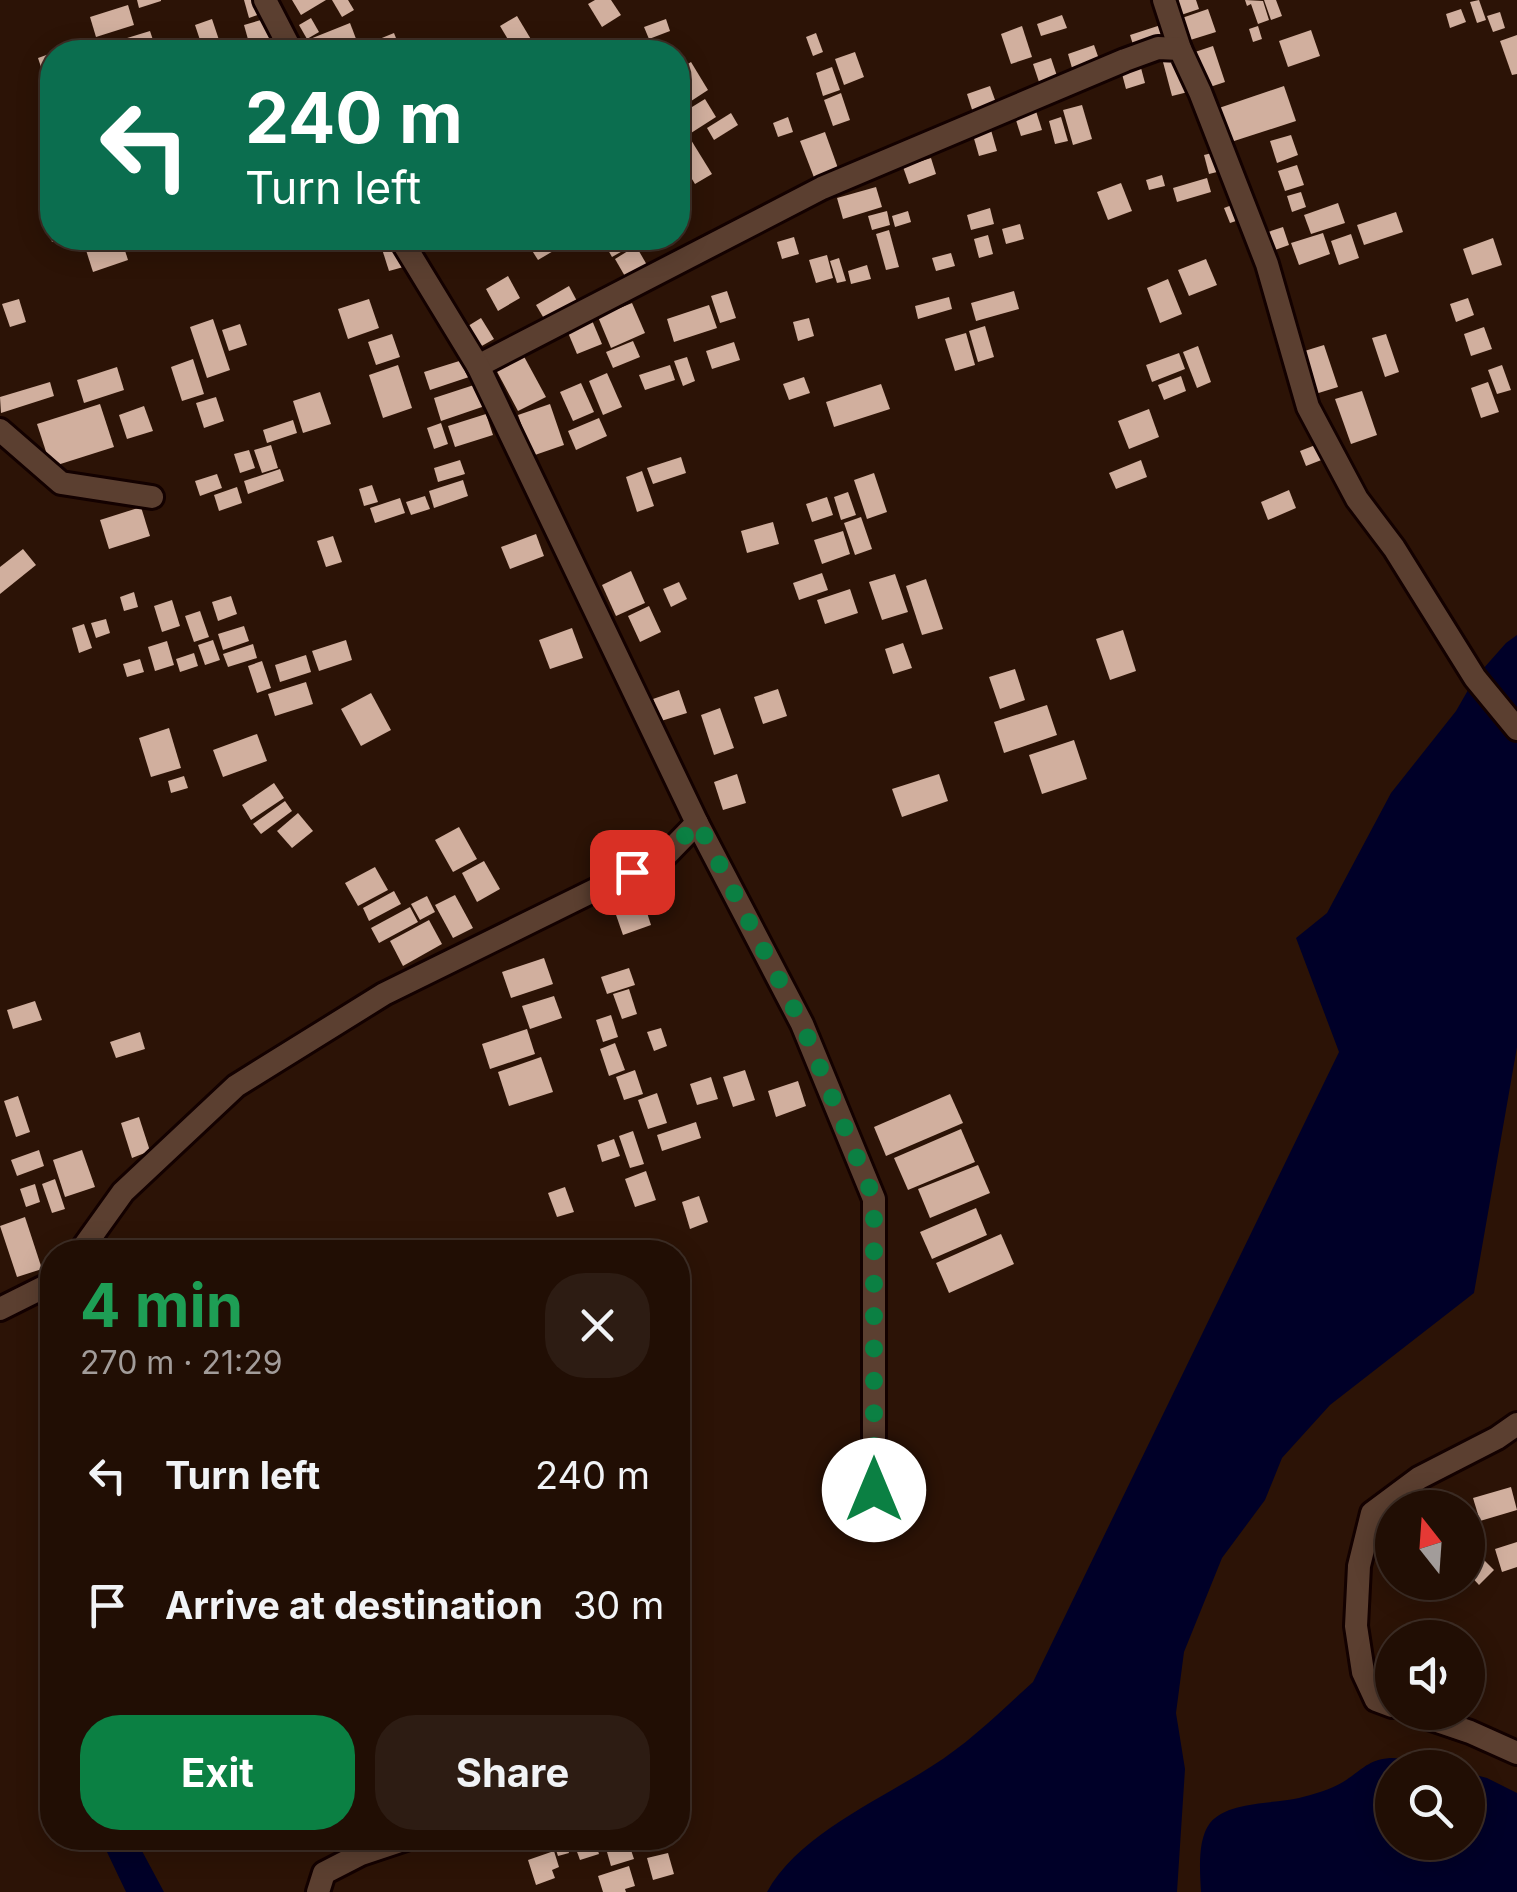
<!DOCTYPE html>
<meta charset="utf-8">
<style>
body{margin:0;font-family:Inter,sans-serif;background:#2d1c13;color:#f1f3f6;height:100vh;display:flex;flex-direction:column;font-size:38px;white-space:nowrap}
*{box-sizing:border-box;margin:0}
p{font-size:32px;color:#a29c9a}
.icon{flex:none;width:55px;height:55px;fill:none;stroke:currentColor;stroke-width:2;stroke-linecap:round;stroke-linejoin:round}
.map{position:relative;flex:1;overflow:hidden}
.sheet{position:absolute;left:40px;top:1240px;width:650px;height:610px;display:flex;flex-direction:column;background:#210e04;border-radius:40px;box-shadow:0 5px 25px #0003,0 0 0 2px #3e2e26}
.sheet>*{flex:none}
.top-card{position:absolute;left:40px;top:40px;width:650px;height:210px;border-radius:40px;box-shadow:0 5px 25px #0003,0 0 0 2px #3e2e26;background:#0b6e4f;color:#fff;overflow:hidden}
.needle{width:65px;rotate:343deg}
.controls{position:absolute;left:1375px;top:1490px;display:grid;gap:20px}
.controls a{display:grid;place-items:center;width:110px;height:110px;border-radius:50%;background:#210e04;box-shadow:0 5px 25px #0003,0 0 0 2px #3e2e26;font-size:50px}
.pin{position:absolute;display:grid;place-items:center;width:85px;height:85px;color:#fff;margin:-42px;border-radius:20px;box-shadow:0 5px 15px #0006}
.me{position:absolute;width:110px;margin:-55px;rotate:0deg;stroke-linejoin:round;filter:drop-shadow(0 0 8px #0008)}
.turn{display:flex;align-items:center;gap:35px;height:210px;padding:0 40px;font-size:45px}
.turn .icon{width:130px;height:130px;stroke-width:2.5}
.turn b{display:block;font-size:70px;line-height:85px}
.round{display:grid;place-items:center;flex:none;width:105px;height:105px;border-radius:40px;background:#2d1c13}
.head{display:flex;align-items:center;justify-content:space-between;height:170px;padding:0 40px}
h1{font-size:60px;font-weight:700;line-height:75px;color:#1e9e55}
.primary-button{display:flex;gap:20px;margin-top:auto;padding:20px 40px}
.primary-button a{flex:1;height:115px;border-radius:40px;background:#0b8043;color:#fff;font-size:40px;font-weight:700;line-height:115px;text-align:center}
.primary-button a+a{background:#2d1c13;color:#f1f3f6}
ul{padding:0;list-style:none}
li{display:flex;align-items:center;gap:30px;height:130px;padding:0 40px}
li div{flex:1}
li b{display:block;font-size:38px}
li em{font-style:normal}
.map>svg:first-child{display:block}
.water{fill:#000028}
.building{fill:#d1af9e}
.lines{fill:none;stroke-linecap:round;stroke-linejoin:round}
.minor-casing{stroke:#130100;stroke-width:28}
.minor{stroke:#5b3f30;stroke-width:22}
.route{stroke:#0b8043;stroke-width:18;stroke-dasharray:0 32.4}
</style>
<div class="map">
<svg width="1517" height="1892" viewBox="0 0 1517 1892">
<rect width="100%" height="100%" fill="#2c1306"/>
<g class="water">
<path d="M1517,635V1047L1474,1293L1330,1405L1282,1458L1265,1500L1222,1558L1184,1652L1176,1713L1185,1769L1177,1892H767C798,1835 878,1801 932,1766C969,1743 1000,1712 1033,1682L1339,1052L1296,938L1327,913L1391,793L1456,711L1475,678L1506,643Z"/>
<path d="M1390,1758L1415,1759L1449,1767L1392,1768V1842H1468V1773L1487,1778L1517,1793V1892H1201C1200,1872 1197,1840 1210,1823C1227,1801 1274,1804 1299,1798C1314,1794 1330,1790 1343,1782C1361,1771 1367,1760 1390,1758Z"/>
<path d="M86,1838H135L164,1892H126L107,1852Z"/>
</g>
<g class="building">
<path d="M137,0H161V1L139,8Z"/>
<path d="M244,0H259L263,13L249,18Z"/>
<path d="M292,0H326L301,15Z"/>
<path d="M332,0H348L354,10L342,17Z"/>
<path d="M595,0H611L621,15L602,27L588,4Z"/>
<path d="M1172,0H1196L1199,9L1178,16Z"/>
<path d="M1245,0L1263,1L1269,20L1258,24L1251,4L1247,6Z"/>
<path d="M1264,0H1276L1282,16L1271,20Z"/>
<path d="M1479,0L1486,20L1477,23L1470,2Z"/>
<path d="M128,5L134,25L96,37L90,17Z"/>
<path d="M1208,9L1216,32L1187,41L1179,19Z"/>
<path d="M1461,9L1466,22L1450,28L1446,14Z"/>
<path d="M1500,12L1505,28L1493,32L1487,16Z"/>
<path d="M1062,15L1067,28L1041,36L1037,24Z"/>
<path d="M517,16L532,41L515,51L500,26Z"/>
<path d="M271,17L279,41L251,50L244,25Z"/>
<path d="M311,18L319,32L307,39L299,25Z"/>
<path d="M212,19L223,52H204L195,25Z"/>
<path d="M666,19L670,31L649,39L644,27Z"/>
<path d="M350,23L358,44L336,52H316L310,39Z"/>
<path d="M1167,23L1172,39L1135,51L1130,35Z"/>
<path d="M1022,26L1032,57L1011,64L1001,34Z"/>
<path d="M1258,26L1262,39L1253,42L1249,29Z"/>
<path d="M1311,30L1320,56L1288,67L1279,41Z"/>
<path d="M150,31L157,52H117L114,42Z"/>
<path d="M394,33L401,51L356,52L355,49Z"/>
<path d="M816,33L823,52L813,56L806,37Z"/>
<path d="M1517,35V74L1512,75L1500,41Z"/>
<path d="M650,40L654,52H634L632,46Z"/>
<path d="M1094,45L1099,59L1072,68L1068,54Z"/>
<path d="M1213,46L1225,82L1204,89L1192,53Z"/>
<path d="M855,52L864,77L844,85L835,59Z"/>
<path d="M52,53V100L38,58Z"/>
<path d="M1051,58L1060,85L1042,91L1033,64Z"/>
<path d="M1178,58L1188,92L1172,96L1163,62Z"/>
<path d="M691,62L708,90L685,105L678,93V70Z"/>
<path d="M832,67L840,90L823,96L816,73Z"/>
<path d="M1141,68L1145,83L1126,89L1122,74Z"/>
<path d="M990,86L999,111L975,119L967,94Z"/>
<path d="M1284,86L1296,121L1231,142L1219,108Z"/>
<path d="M841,93L850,120L833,126L824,100Z"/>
<path d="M705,99L716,117L691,133L679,115Z"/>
<path d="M1082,105L1092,139L1073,145L1063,110Z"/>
<path d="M1036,111L1042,130L1021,136L1015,117Z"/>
<path d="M731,113L738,125L714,140L707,128Z"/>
<path d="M788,117L793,132L778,137L773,123Z"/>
<path d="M1061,117L1068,141L1055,144L1049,121Z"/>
<path d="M991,130L997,151L979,156L973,135Z"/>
<path d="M825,132L839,171L815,180L800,141Z"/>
<path d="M1291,135L1298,155L1277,163L1270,141Z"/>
<path d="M691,140L712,174L695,184L678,156V148Z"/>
<path d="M1220,151L1225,170L1209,174L1204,155Z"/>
<path d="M931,158L936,174L909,184L903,167Z"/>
<path d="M1297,165L1304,185L1285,191L1278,171Z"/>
<path d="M1162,175L1165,186L1149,190L1146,180Z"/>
<path d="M1207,178L1211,192L1177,202L1173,188Z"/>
<path d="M1121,183L1132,211L1108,220L1097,192Z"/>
<path d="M876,187L882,207L843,219L837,198Z"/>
<path d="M1301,192L1306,207L1292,212L1287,196Z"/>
<path d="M1240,202L1245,218L1230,223L1224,208Z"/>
<path d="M1338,203L1345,223L1311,234L1304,215Z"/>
<path d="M990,208L994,224L971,230L967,215Z"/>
<path d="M887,211L890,225L872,230L868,216Z"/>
<path d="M908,211L911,222L895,227L892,216Z"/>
<path d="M1396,212L1403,232L1364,245L1357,225Z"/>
<path d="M52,222V238H65L52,242L46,223Z"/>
<path d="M1020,224L1024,239L1006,244L1002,229Z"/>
<path d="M1283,227L1289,245L1269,252L1262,234Z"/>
<path d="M889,230L899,267L886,270L876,234Z"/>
<path d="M1323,233L1330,254L1299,265L1291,243Z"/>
<path d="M1351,234L1359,258L1339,265L1331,241Z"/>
<path d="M988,235L993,254L979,258L974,239Z"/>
<path d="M794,237L799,254L782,259L777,242Z"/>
<path d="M114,238H121L128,260L93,272L85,247Z"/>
<path d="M362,238H390L392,243L366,250Z"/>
<path d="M524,238H548L555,250L538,260Z"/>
<path d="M605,238H628L633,245L612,257L602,239Z"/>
<path d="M1493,238L1502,265L1472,275L1463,249Z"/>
<path d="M400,244L407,266L389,271L382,249Z"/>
<path d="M636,246L647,265L626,278L615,259Z"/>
<path d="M951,253L955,266L936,271L932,258Z"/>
<path d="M827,255L833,278L816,283L809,260Z"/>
<path d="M839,258L846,281L837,283L830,261Z"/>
<path d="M1206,259L1217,285L1189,296L1178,270Z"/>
<path d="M867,265L871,279L851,284L848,271Z"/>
<path d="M508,276L520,298L498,311L486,289Z"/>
<path d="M1168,279L1182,314L1160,323L1147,288Z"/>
<path d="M569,286L578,303L546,322L536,305Z"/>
<path d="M727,291L736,318L720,323L711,296Z"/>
<path d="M1014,291L1019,309L976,321L971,303Z"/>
<path d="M949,297L952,309L918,319L915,306Z"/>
<path d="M1468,298L1474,315L1456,322L1450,304Z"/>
<path d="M19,299L26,322L10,327L2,304Z"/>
<path d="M369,299L379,328L348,339L338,309Z"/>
<path d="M632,303L645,333L611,348L598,317Z"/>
<path d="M709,305L717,328L674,342L667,319Z"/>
<path d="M481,318L494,339L480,347L468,326Z"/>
<path d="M591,318L602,344L577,354L566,328Z"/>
<path d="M809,318L814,336L798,341L793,322Z"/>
<path d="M213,319L230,370L207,378L190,327Z"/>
<path d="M240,324L247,345L229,351L222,330Z"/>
<path d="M985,326L994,357L978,362L969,331Z"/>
<path d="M1484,327L1492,349L1471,356L1464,334Z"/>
<path d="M966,333L975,365L955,371L945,339Z"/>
<path d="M392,334L400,357L376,365L368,342Z"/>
<path d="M1386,334L1399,372L1385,377L1372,338Z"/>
<path d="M633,341L640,357L613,368L606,352Z"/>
<path d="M734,342L740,360L712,369L706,351Z"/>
<path d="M1324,345L1338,387L1312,395L1298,353Z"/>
<path d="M1198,346L1211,382L1197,388L1183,352Z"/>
<path d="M521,351L546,397L518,411L494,366Z"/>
<path d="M1179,353L1185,369L1152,382L1146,365Z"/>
<path d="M687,357L695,381L683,386L674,361Z"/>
<path d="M469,358L475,375L430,390L424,372Z"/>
<path d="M193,359L204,394L182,401L171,367Z"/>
<path d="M398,365L412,408L383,418L369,375Z"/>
<path d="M670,365L675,380L645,390L639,375Z"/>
<path d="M1502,365L1511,390L1497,394L1488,370Z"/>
<path d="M117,367L124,390L84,403L77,380Z"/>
<path d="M607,373L622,407L603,415L589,381Z"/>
<path d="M1181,376L1186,391L1164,400L1158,385Z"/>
<path d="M804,377L810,393L789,400L783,384Z"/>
<path d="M50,382L54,396L1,413L0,397Z"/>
<path d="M1488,382L1499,412L1481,418L1471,388Z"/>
<path d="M581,383L594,412L573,421L560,392Z"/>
<path d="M477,384L485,406L441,421L434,398Z"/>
<path d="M881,384L890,409L834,427L826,402Z"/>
<path d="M1362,391L1377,435L1351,444L1335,399Z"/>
<path d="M320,392L331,424L303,433L293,401Z"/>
<path d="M216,397L224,421L204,428L196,403Z"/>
<path d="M100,404L114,447L51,467L37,424Z"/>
<path d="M550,404L564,445L532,456L518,415Z"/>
<path d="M144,406L153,431L127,439L119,415Z"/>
<path d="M1149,409L1159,437L1129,449L1118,421Z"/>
<path d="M486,414L493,435L455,447L448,426Z"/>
<path d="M599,418L607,436L576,450L568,431Z"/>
<path d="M293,420L297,433L267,443L263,430Z"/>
<path d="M441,423L448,444L434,449L427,428Z"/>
<path d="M1318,444L1324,459L1306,466L1300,451Z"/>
<path d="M271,445L278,468L262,473L254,450Z"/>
<path d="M249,450L255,468L240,473L234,454Z"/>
<path d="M681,457L686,473L653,484L647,468Z"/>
<path d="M460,460L465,474L438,482L434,468Z"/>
<path d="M1141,460L1147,477L1116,489L1109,473Z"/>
<path d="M280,469L284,481L248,494L244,481Z"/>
<path d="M642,471L654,506L637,512L626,477Z"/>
<path d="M874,473L887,512L867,519L854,480Z"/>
<path d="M217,474L222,488L200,496L195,481Z"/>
<path d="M463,480L468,496L434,508L429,491Z"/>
<path d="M372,485L378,502L364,506L359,489Z"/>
<path d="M237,487L242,503L219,511L214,495Z"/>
<path d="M1289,490L1296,508L1268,520L1261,502Z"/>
<path d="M848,492L856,515L841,520L834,497Z"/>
<path d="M425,496L430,509L411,515L406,502Z"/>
<path d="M827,497L833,515L812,522L806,504Z"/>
<path d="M400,498L405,513L375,523L370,508Z"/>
<path d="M141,507L150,536L109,549L100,520Z"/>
<path d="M861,517L872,549L855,555L844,523Z"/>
<path d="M773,522L779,544L747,553L741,531Z"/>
<path d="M843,531L850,554L822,564L814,540Z"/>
<path d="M536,534L544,556L510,569L501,547Z"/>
<path d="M333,536L342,562L326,567L317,541Z"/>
<path d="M23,549L36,565L0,594V567Z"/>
<path d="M631,571L645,603L616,616L602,585Z"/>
<path d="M822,573L828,590L799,600L793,583Z"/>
<path d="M895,574L908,612L882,620L869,582Z"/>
<path d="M926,579L943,629L922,635L906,586Z"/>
<path d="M679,582L687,599L671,607L663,589Z"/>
<path d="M850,589L858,613L825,624L817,600Z"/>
<path d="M134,592L138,607L124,611L120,597Z"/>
<path d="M231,596L237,614L218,621L212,602Z"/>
<path d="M172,600L180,626L162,632L154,606Z"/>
<path d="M649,606L661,632L640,642L628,616Z"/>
<path d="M200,611L209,637L194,642L185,616Z"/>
<path d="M106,619L110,633L96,638L91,623Z"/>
<path d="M84,624L92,648L79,653L72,628Z"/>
<path d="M244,626L249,641L223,650L218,634Z"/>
<path d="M572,628L583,658L550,669L539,640Z"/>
<path d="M1123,630L1136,671L1110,680L1096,639Z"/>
<path d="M213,640L220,660L205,665L198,645Z"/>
<path d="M346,640L352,660L319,671L312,651Z"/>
<path d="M167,641L174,665L155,671L148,647Z"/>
<path d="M903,643L912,668L893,674L885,649Z"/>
<path d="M253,644L257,658L228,667L223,654Z"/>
<path d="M194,653L198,666L180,672L176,659Z"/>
<path d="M306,655L311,672L280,682L275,665Z"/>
<path d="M140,659L144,672L127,677L123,664Z"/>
<path d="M262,661L271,688L257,693L248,666Z"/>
<path d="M1015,669L1025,700L1000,709L989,677Z"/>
<path d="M306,682L313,704L275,716L268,694Z"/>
<path d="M778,689L787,716L763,724L754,697Z"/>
<path d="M679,690L687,713L661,721L653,699Z"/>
<path d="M371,693L391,730L361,746L341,709Z"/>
<path d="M1047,705L1057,735L1004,753L994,722Z"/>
<path d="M720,708L734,748L714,755L701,715Z"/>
<path d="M169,728L181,768L151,777L139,738Z"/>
<path d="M257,734L267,761L223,777L213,750Z"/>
<path d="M1074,740L1087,779L1042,794L1029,755Z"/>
<path d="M737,774L746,803L723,810L714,782Z"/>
<path d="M939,774L948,801L902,817L892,789Z"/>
<path d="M184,776L188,788L171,793L168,781Z"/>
<path d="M274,783L284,798L251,820L242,805Z"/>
<path d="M285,801L292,811L261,834L253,824Z"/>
<path d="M298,813L313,831L292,848L277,831Z"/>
<path d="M459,827L477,859L453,872L435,840Z"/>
<path d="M484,861L500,889L477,902L462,873Z"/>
<path d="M375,867L388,890L358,906L345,883Z"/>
<path d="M636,879L651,925L623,935L607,889Z"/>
<path d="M394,891L401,904L369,921L363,908Z"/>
<path d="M455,895L473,928L453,938L435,905Z"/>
<path d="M427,896L435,912L420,920L411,904Z"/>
<path d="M410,907L418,922L379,943L371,928Z"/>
<path d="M429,920L442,944L403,966L390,941Z"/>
<path d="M544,958L553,984L511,998L502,972Z"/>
<path d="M629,968L635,985L607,994L601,977Z"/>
<path d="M629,989L637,1014L622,1019L613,994Z"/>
<path d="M554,996L562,1018L530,1029L522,1006Z"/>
<path d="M35,1001L42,1020L13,1029L7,1010Z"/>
<path d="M611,1015L618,1037L603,1042L596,1020Z"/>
<path d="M661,1028L667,1046L654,1051L647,1032Z"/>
<path d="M527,1029L535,1054L490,1069L482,1044Z"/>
<path d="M140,1032L145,1049L116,1058L110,1042Z"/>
<path d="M615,1043L625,1070L609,1076L600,1049Z"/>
<path d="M541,1057L553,1092L509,1106L498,1072Z"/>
<path d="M635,1070L643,1094L624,1100L616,1077Z"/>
<path d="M745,1070L755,1100L733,1107L723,1077Z"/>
<path d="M711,1077L718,1099L697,1105L690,1084Z"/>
<path d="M798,1081L806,1106L776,1117L768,1091Z"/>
<path d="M657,1093L667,1123L648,1129L638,1100Z"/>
<path d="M950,1094L963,1123L886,1156L874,1127Z"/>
<path d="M18,1096L30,1132L16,1137L4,1101Z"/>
<path d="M139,1117L150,1151L132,1158L121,1123Z"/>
<path d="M696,1122L701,1138L662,1151L657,1135Z"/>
<path d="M961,1129L975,1162L908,1190L894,1158Z"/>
<path d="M633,1131L644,1164L630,1168L619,1136Z"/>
<path d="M614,1139L620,1156L602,1162L597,1145Z"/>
<path d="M39,1150L44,1166L17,1176L11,1160Z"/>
<path d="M82,1150L95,1187L65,1197L53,1160Z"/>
<path d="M978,1165L990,1193L930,1218L918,1189Z"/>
<path d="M646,1171L656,1200L635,1207L625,1179Z"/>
<path d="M55,1179L65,1209L52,1213L42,1184Z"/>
<path d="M35,1184L40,1202L26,1207L20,1189Z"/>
<path d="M565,1187L574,1212L557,1217L548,1193Z"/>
<path d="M699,1196L708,1222L690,1229L682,1202Z"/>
<path d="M976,1208L987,1235L932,1259L920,1232Z"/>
<path d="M25,1217L42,1269L17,1277L0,1226Z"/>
<path d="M1001,1234L1014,1264L949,1293L936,1263Z"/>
<path d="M1511,1487L1517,1510L1480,1521L1473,1498Z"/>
<path d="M1455,1498L1458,1508H1426V1507Z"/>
<path d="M1517,1542V1567L1502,1572L1495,1549Z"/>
<path d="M1468,1544L1494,1570L1479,1585L1468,1573Z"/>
<path d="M564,1838L569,1853L558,1856L553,1841Z"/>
<path d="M572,1838H594L599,1854L580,1860Z"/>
<path d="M603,1838H627L634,1859L611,1866Z"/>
<path d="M554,1851L559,1867L552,1870L555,1878L536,1885L528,1860Z"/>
<path d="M668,1853L674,1874L653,1880L647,1858Z"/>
<path d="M629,1866L635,1886L625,1889L626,1892H603L598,1876Z"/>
</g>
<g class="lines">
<g class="minor-casing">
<g id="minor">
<path d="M265,0L292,52"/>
<path d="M1164,0L1180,49"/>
<path d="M478,366L822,188L1125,60L1158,48L1180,49L1200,92L1267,264L1308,407L1357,499L1394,548L1475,678L1517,729"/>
<path d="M0,430L61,483L152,497"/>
<path d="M697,823L802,1024L874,1199V1490"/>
<path d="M80,1252L123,1192L236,1086L384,994L666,855L697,823L478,366L400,238"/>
<path d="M0,1309L52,1283"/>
<path d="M1392,1706L1376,1700L1363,1672L1356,1626L1359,1566L1372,1513L1419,1478L1497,1438L1517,1424"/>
<path d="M1411,1712L1470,1732L1517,1753"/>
<path d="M318,1892L324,1873L361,1854L409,1838"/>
</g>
</g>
<use href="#minor" class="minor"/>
</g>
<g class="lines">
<path class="route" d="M632,872L666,854L698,823L802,1024L874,1199V1490"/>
</g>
</svg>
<div class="controls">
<a><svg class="needle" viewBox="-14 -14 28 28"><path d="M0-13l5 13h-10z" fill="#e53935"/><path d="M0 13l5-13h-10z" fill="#a29c9a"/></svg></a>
<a><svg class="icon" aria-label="sound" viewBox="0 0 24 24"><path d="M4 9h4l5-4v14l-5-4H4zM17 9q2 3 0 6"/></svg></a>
<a><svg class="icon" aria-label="search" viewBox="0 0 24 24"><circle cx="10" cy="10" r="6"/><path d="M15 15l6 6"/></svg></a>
</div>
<div class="pin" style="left:632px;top:872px;background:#d93025"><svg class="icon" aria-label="arrive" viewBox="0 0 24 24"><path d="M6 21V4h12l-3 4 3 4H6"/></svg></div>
<svg class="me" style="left:874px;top:1490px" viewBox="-20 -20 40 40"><circle r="19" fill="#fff"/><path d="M0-13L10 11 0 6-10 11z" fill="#0b8043"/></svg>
<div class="top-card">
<div class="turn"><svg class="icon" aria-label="left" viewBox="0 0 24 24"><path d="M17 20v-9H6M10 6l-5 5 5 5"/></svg><div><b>240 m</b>Turn left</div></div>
</div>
<section class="sheet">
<div class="head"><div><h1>4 min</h1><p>270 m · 21:29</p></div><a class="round"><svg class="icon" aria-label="close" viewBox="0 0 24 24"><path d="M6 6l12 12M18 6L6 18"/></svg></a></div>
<ul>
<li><svg class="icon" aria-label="left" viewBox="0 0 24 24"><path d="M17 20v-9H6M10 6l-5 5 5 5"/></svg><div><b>Turn left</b></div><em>240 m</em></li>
<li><svg class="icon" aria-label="arrive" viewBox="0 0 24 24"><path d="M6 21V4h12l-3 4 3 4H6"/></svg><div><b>Arrive at destination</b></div><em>30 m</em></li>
</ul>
<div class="primary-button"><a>Exit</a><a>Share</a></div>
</section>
</div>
